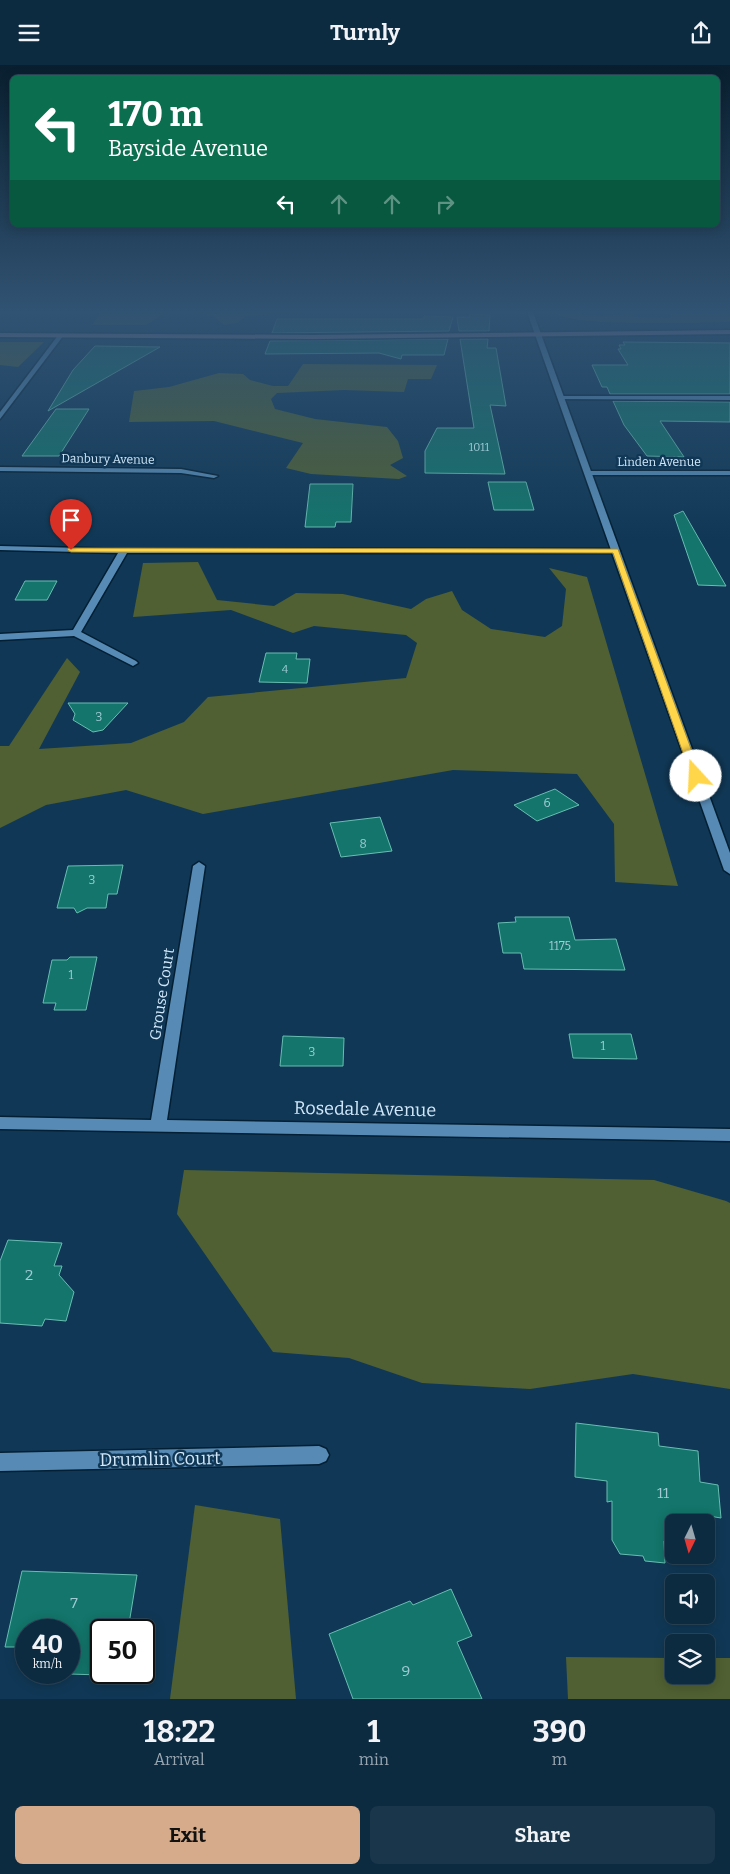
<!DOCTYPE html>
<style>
body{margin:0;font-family:Bitter,serif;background:#1a364b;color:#f1f3f6;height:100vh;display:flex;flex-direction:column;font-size:19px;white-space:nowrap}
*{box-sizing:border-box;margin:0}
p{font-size:16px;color:#9aa7b1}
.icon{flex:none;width:28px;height:28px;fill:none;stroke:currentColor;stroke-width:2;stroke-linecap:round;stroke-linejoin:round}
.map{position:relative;height:1634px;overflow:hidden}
.sheet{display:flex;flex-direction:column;background:#0c2a40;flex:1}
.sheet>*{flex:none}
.guide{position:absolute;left:10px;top:10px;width:710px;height:152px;border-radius:8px;box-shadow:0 2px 12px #0003,0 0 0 1px #2c4659;background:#0b6e4f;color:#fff;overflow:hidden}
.needle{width:32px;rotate:185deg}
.buttons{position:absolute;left:665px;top:1449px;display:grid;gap:10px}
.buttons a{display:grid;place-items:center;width:50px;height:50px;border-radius:8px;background:#0c2a40;box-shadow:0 2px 12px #0003,0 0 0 1px #2c4659;font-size:25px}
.speed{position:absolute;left:15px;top:1554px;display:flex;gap:10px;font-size:25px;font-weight:700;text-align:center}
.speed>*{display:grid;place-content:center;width:65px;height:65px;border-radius:50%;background:#0c2a40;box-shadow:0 2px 12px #0003,0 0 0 1px #2c4659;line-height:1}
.speed small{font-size:12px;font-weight:400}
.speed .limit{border:2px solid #111;border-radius:8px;background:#fff;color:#111}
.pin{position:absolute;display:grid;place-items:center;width:42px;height:42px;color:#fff;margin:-51px -21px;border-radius:50% 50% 50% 0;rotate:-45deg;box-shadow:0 0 5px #0007}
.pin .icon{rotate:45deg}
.me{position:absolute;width:55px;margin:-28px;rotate:340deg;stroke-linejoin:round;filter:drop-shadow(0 0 4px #0008)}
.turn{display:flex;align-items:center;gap:18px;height:105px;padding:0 15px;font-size:22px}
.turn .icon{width:65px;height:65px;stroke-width:2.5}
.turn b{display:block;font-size:35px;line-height:42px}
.lanes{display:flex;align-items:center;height:48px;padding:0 15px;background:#0003;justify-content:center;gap:25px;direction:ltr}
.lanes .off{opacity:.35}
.eta{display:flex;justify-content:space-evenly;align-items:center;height:85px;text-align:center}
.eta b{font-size:30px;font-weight:700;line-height:35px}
.action{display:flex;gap:10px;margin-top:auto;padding:10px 15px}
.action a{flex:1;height:58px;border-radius:8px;background:#d6ab8b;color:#111;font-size:20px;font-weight:700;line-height:58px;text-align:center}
.action a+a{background:#1a364b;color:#f1f3f6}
header{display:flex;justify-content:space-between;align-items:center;height:65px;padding:0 15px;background:#0c2a40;font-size:22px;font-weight:700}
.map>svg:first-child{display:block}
.green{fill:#506032}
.building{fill:#13756b;stroke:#68beb2}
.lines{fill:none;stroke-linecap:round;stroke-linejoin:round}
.street-casing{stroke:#031f33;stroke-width:3}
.secondary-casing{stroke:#031f33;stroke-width:3}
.primary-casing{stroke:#031f33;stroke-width:3}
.street{fill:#578bb5;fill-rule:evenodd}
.secondary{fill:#578bb5;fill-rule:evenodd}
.primary{fill:#b98eaf;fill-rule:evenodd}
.route{fill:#ffd54a;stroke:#a68a30}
.labels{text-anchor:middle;stroke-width:5;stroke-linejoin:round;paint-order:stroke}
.far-number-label{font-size:11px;fill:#a2cbd6}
.far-street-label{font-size:12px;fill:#d2e8fa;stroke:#103856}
.number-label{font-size:12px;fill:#a2cbd6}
.street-label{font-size:15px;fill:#d2e8fa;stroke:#103856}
.near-number-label{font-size:15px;fill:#a2cbd6}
.near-street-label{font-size:18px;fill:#d2e8fa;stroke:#103856}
</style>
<header><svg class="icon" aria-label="menu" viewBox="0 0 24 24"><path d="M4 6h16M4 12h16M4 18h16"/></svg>Turnly<svg class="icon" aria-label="share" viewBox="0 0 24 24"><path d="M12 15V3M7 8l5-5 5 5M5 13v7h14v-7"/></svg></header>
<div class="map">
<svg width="730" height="1634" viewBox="0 0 730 1634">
<rect width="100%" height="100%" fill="#103856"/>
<g class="green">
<path d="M101,247H181H167L146,260H92Z"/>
<path d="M193,247H300L246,251L237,258L224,260L213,251Z"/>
<path d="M555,247L598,251L633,249L634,252L671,253L670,249H730V257C705,257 566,263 555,247Z"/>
<path d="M0,277H44L18,302L0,300Z"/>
<path d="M303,299L437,300L431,314H408L404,327L344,325L277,328L271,334L275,344L315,354L387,362L398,376L403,393L390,400L407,411L399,414L311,409L286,403L303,378L214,356L129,357L134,326L169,322L219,308L243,309L250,315L273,321H288Z"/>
<path d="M198,497L217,535L274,541L296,528L343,529L411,544L426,534L452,526L462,545L491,564L545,572L562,561L566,524L549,503L587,512L678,821L615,817L614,759L577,709L453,705L203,749L126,725L46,740L0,763V681H9L67,593L80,607L39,684L131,678L184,657L208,632L406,613L417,578L406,570L314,561L293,568L231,545L133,552L143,498Z"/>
<path d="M184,1105L654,1115L726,1136L730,1138V1324L633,1309L530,1324L422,1318L349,1293L273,1287L177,1149Z"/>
<path d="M195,1440L280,1454L296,1634H170Z"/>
<path d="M566,1592L674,1593V1610H706V1593H730V1634H568Z"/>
</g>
<g class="building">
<path d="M470,249L490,250L489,266H459L457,252H470Z"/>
<path d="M424,251L453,252L449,266L272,268L277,254H424Z"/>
<path d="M448,274L444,290H402L401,294L379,288L265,289L270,276Z"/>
<path d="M460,274H488L487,283H496L506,341L490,340L505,409L425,408V386L437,363H474Z"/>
<path d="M623,277L730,278V329H610L607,322H602L592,300H628L618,284H621L619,280H625Z"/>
<path d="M95,281L160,282L48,346L73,305Z"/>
<path d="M613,336L730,337V357L660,356L684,392L647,391L624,360Z"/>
<path d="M56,344H89L59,391H22Z"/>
<path d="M488,417H526L534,445H494Z"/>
<path d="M310,419H353L351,457H336L335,462H305Z"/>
<path d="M683,446L726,521L698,520L674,450Z"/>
<path d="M25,516H57L47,535H15Z"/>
<path d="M266,588H297L296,594H310L307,618L259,617Z"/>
<path d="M68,638H128L103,665L93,667L73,655L75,649Z"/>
<path d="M555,724L579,740L537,756L514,740Z"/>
<path d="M380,752L392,786L341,792L330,758Z"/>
<path d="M123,800L117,829H108L106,843H87L77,848L74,843H57L68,801Z"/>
<path d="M515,852H569L575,875L616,874L625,905L524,904L521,888H503L498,858L516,857Z"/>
<path d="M70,892H97L86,945H54L56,938H43L52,895H67Z"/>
<path d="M569,969H631L637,994L573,993Z"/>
<path d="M283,971L344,973L343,1001H280Z"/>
<path d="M8,1175L62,1178L54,1201H62L59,1210L74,1227L66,1256L45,1254L42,1261L0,1258V1196Z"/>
<path d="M576,1358L658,1368L659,1381L698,1386L700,1417L718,1420L721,1453L703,1450L704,1458H674V1477L664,1476L665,1498L645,1496L643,1491L620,1489L612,1475V1436L607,1437V1416L575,1412Z"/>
<path d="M22,1506L137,1510L128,1565H101V1610L69,1609V1565H26V1582H5Z"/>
<path d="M451,1524L472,1571L457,1577L482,1634H353L329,1569L410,1536L413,1540Z"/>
</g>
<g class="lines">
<g class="street-casing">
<g id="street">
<path d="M59,269L64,270L0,354V347Z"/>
<path d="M560,331H730V335L558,334Z"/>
<path d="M0,402L181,404L218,411L214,413L181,408L0,406Z"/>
<rect x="585" y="406" width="145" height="4"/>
<path d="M0,481L124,484H616L620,486L616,488H127L81,567L136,596L138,598L133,601L74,571L0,575V569L73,565L118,488L0,485Z"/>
<path d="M199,797L205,801L167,1055L730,1064V1076L0,1064V1052L151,1055L193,801Z"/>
<path d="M319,1381L326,1384L329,1390L326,1396L319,1399L0,1406V1388Z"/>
</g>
</g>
<g class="secondary-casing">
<path id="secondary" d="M527,247H533L730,788V809L724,805Z"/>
</g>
<g class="primary-casing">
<path id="primary" d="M730,265V269L313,274L0,272V268L313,270Z"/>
</g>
<use href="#street" class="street"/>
<use href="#secondary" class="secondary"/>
<use href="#primary" class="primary"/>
</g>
<linearGradient id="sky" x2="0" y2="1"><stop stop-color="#091f2f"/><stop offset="0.52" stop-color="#315373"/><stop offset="1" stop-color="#315373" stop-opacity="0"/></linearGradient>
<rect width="730" height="475" fill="url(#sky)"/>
<path class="route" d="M68,483L618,484L701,711L696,714L691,711L613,488L71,487L67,485Z"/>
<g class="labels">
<g class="far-number-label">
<text x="479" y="386">1011</text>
<text x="285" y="608">4</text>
</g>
<g class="far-street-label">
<text transform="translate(108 394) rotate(1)" y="4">Danbury Avenue</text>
<text x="659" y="401">Linden Avenue</text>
</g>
<g class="number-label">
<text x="99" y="656">3</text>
<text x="547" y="742">6</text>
<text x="363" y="783">8</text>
<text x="92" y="819">3</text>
<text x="560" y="885">1175</text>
<text x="71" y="914">1</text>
<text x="603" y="985">1</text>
<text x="312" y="991">3</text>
</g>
<g class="street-label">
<text transform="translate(162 929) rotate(-81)" y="5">Grouse Court</text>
</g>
<g class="near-number-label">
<text x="29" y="1215">2</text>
<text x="663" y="1433">11</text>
<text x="74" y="1543">7</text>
<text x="406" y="1611">9</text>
</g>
<g class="near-street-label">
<text transform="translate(365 1044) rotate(1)" y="6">Rosedale Avenue</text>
<text transform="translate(160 1394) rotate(-1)" y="6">Drumlin Court</text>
</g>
</g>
</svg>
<div class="buttons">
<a><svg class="needle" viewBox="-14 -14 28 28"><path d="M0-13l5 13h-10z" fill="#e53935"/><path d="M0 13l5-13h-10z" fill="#9aa7b1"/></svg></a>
<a><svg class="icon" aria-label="sound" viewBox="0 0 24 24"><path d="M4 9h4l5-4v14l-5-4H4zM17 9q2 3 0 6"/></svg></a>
<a><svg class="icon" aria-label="layers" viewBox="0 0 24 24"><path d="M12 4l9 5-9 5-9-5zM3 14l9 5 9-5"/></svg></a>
</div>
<div class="speed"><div>40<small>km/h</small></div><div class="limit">50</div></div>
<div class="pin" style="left:71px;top:485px;background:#d93025"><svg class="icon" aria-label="arrive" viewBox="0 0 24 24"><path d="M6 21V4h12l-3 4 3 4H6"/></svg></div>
<svg class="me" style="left:696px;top:711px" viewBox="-20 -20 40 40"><circle r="19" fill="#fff"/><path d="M0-13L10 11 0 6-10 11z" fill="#ffd54a"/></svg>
<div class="guide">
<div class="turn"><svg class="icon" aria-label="left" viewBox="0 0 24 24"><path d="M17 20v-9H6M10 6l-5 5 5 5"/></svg><div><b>170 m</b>Bayside Avenue</div></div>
<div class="lanes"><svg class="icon" aria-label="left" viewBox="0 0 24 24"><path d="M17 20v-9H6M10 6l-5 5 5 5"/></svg><svg class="icon off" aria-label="ahead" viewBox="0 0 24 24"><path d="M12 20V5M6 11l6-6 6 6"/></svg><svg class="icon off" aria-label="ahead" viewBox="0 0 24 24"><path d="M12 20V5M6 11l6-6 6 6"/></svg><svg class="icon off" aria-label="right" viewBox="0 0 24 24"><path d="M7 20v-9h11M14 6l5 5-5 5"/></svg></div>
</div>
</div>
<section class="sheet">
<div class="eta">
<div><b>18:22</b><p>Arrival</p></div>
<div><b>1</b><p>min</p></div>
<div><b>390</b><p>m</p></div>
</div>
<div class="action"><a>Exit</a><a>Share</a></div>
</section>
